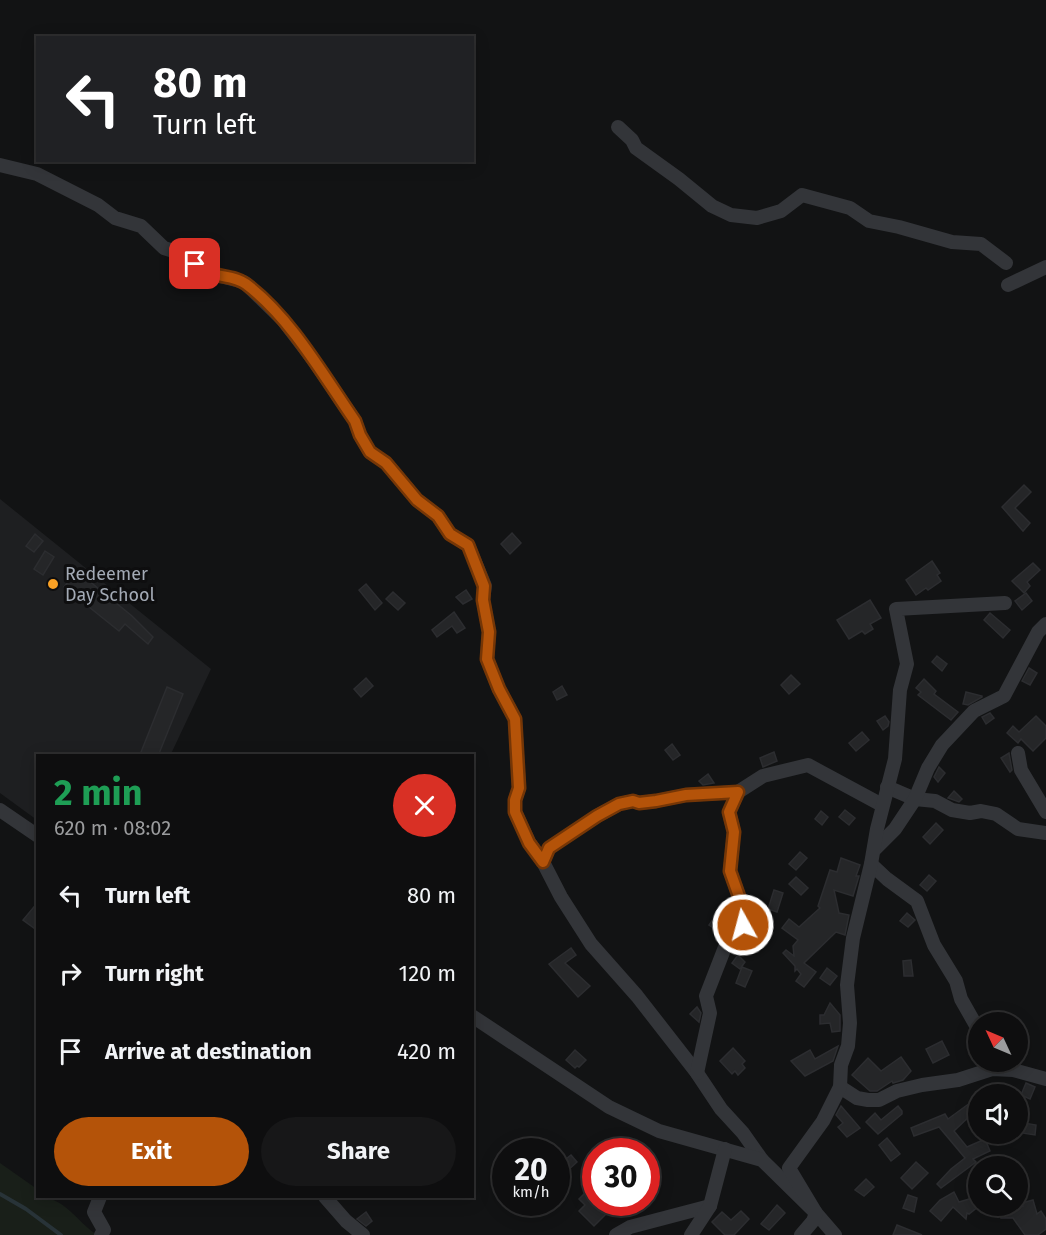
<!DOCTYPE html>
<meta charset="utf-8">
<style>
body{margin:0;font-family:"Fira Sans",sans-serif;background:#171718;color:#f1f3f6;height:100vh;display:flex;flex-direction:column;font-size:22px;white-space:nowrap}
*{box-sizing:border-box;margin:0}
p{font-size:20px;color:#9b9c9e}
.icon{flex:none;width:33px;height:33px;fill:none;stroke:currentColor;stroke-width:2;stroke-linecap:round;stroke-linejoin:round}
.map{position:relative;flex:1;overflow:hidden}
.details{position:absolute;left:36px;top:754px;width:438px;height:444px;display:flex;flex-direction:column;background:#0e0e0f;border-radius:0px;box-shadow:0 3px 15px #0003,0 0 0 2px #2e2e2f}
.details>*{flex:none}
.guide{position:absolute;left:36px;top:36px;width:438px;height:126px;border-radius:0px;box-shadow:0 3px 15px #0003,0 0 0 2px #2e2e2f;background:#202124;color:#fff;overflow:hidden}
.needle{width:39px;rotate:314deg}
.tools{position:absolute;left:968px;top:1012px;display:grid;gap:12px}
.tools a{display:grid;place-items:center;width:60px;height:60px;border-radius:50%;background:#0e0e0f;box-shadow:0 3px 15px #0003,0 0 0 2px #2e2e2f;font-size:30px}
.speed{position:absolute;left:492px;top:1138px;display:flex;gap:12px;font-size:30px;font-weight:700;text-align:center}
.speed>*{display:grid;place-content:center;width:78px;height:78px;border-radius:50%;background:#0e0e0f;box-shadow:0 3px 15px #0003,0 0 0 2px #2e2e2f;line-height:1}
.speed small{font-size:15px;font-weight:400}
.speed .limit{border:9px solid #d22;background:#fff;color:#111}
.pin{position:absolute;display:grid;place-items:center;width:51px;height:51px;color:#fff;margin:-26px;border-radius:12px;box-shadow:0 3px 9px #0006}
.me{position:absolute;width:66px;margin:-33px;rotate:353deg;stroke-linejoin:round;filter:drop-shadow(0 0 4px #0008)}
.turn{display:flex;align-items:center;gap:21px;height:126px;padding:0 18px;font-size:27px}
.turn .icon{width:78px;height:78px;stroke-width:2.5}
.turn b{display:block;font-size:42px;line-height:51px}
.round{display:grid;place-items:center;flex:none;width:63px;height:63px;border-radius:32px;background:#171718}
.head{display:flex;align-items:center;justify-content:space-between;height:102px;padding:0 18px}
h1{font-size:36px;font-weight:700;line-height:45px;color:#1e9e55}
.action{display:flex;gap:12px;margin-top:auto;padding:12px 18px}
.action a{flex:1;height:69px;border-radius:36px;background:#b45309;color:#fff;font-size:24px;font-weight:700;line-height:69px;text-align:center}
.action a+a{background:#171718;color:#f1f3f6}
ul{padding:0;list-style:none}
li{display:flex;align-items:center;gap:18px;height:78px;padding:0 18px}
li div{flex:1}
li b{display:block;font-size:22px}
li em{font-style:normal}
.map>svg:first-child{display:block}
.built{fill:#1e1f21}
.green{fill:#191f19}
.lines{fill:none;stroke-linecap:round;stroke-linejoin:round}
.stream{stroke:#283338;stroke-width:4}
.building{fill:#252628;stroke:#2c2d30;stroke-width:1.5}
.street{stroke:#333539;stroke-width:14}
.route-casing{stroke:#753606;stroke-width:15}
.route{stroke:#b45309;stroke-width:10}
.poi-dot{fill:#faa125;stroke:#0e0e0f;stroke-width:2}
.labels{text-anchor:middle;stroke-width:6;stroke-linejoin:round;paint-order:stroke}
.poi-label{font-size:18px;fill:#a3aab5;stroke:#0e0e0f;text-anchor:start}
</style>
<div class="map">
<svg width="1046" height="1235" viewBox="0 0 1046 1235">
<rect width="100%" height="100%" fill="#121314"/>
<path class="built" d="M0,499L211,669L170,756H38L37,820L0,793Z"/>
<path class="green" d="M0,1163L37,1189L38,1197C65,1197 76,1221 97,1235H0Z"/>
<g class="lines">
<path class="stream" d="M0,1194L26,1209L61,1235"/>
</g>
<g class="building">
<path d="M1024,485L1031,492L1015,508L1030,523L1023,531L1002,507Z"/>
<path d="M512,533L521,543L510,554L501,544Z"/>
<path d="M35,534L43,541L34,552L26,546Z"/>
<path d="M45,551L54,557L43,575L34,569Z"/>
<path d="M932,561L940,573L937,575L941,581L928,590L926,588L916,595L906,580Z"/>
<path d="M1033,563L1040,570L1027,582L1030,586L1024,593L1012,581Z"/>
<path d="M77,571L132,616L153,637L148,644L125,624L119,631L64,587Z"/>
<path d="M366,584L382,603L375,610L359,590Z"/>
<path d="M466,590L472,599L463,604L456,597Z"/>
<path d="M393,592L405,603L398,610L386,599Z"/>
<path d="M1026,593L1032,601L1022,610L1015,601Z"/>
<path d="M870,600L881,618L870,624L873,629L865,634L862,631L849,639L837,620Z"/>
<path d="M454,612L465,628L457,633L452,626L437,637L432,630Z"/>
<path d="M990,613L1010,630L1003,638L984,620Z"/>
<path d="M937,656L947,664L942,671L932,662Z"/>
<path d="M1029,668L1037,673L1030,685L1022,681Z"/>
<path d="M791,675L800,684L789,694L781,685Z"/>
<path d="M366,678L373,686L361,697L354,689Z"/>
<path d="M924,679L936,691L934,694L958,712L951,720L918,695L921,692L916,688Z"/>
<path d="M562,686L567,695L557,700L553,692Z"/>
<path d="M167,687L183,694L158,756H150L141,752Z"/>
<path d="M966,692L982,696V697L968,705L963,704Z"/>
<path d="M990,713L994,718L986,724L982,717Z"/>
<path d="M885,716L889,722L888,726L883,730L877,721Z"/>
<path d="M1036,716L1046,726V738L1033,751L1021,739L1018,743L1007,733L1013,726L1019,732Z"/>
<path d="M862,732L869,740L856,751L849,743Z"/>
<path d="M672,744L680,755L673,760L665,750Z"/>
<path d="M774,752L777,761L763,767L760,758Z"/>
<path d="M1009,753L1012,770L1010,772L1001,758Z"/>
<path d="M939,767L945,773L938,782L934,777Z"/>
<path d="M708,774L714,783L703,785L699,781Z"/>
<path d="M954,791L962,799L959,802L948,798Z"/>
<path d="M845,810L855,818L849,825L839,817Z"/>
<path d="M821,811L828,817L822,825L815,819Z"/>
<path d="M936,823L943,830L930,844L923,837Z"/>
<path d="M800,852L807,858L796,870L789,864Z"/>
<path d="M841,858L860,865L856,876H859L853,896L834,890L839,913L849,915L845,935L836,932L804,963L816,972L804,987L796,981L801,974L797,969L795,971V966L783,953L786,950L794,956L793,946L798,940L782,928L789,919L799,927L820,908L818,906L830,870L837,872Z"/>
<path d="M929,875L936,881L927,891L920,885Z"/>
<path d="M796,877L808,888L801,895L789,884Z"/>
<path d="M774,890L783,893L777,912L768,909Z"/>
<path d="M38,902V931L23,920Z"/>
<path d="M732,902L733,919L729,915L718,931L709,925L718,912L720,913Z"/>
<path d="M907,913L915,920L908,927L900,921Z"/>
<path d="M754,924L761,932L752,940L747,934Z"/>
<path d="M571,948L576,955L565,963L590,986L578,997L549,964Z"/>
<path d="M738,955L745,962L740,969L732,963Z"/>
<path d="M911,960L913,976H904L903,961Z"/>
<path d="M742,967L752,971L745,987L736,983Z"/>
<path d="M827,968L837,976L830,985L820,978Z"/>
<path d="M830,1003L840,1015V1031L832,1032L830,1023L820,1024V1015H824Z"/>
<path d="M697,1007L701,1013L699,1022L690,1014Z"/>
<path d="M942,1041L949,1055L933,1063L926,1049Z"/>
<path d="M838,1046L833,1061L805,1076L791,1061L810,1050L815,1059Z"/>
<path d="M733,1048L745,1061L742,1064L745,1068L738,1075L735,1071L732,1074L720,1061Z"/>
<path d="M575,1050L586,1060L579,1067L577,1066L575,1068L566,1060Z"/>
<path d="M901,1057L911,1071L903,1080L893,1083L892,1081L877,1091H870L852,1075L868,1058L881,1071Z"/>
<path d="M1026,1083L1035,1087L1030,1099L1021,1095Z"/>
<path d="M970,1103L976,1110L954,1131L967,1147L985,1139L990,1151L973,1159L976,1162L941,1188L937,1184L951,1169L965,1158L939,1127L914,1136L911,1128L945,1114L948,1119Z"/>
<path d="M841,1106L860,1128L847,1137L838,1127L843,1123L836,1115Z"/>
<path d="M898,1106L902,1111V1114L878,1134L866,1122L875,1113L881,1120Z"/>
<path d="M1024,1123L1036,1125L1035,1135L1022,1133Z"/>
<path d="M887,1138L900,1154L891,1161L879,1145Z"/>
<path d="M611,1139L617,1146L610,1152H598Z"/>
<path d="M571,1155L577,1162L565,1173L558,1165Z"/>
<path d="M916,1162L928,1173L912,1189L901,1178Z"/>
<path d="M866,1179L874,1187L864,1196L855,1190Z"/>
<path d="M596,1182V1203H601L609,1211L594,1226L579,1211L585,1205L579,1199Z"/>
<path d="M954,1192L959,1202L976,1197L979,1206L969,1214L967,1213L966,1219L953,1207L941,1221L930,1211L940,1200Z"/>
<path d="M908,1195L917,1198L914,1212L903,1208Z"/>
<path d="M1033,1200L1037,1214L1041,1211L1046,1219V1229L1038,1235H1025L1013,1218H1001L1000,1213L1003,1206H1023L1022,1203Z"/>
<path d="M777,1205L785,1213L769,1230L761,1224Z"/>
<path d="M741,1211L749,1219L734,1235H725L712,1222L722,1212L731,1220Z"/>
<path d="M366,1212L372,1221L366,1226L357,1219Z"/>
<path d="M897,1225L922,1235H893Z"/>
</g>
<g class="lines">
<g class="street">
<path d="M618,127L632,140L636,148L679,179L712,206L731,215L757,218L781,211L802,195L850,208L869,221L899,227L952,242L981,244L1006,263"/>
<path d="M0,165L37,174L98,205L115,218L141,226L164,248L186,255L204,272L244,282L283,320L315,362L355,421L360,435L370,452L386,463L417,500L438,516L450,534L468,545L485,586L483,600L489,632L487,659L499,689L515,719L519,788L515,800V812L529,842L543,862L561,897L591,944L637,996L697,1073L721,1109L743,1133L762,1160"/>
<path d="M1008,285L1046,267"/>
<path d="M1018,753L1021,770L1046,812"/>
<path d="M887,787L915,799L935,801L952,810L970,813L981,811L996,814L1018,829L1046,833"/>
<path d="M0,810L38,836"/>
<path d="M875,849L895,829L915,799L928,768L942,745L974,711L1004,696L1038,632L1046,624"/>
<path d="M543,862L549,848L597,816L619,804L633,801L639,803L656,801L686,795L738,792L763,776L808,765L882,805"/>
<path d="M871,864L887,879L917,901L934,945L956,981L961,999L978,1029"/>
<path d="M472,1016L609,1107L659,1131L762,1160L816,1213L835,1235"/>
<path d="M697,1073L710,1013L706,996L727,942L743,925L741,902L730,871L734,832L729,812L738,792"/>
<path d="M840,1087L857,1098L868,1100H879L897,1091L922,1085L958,1080L992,1069L1013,1070L1046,1079"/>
<path d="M100,1197L94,1212L104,1230L101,1235"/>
<path d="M325,1197L346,1221L363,1235"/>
<path d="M616,1235L630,1227L710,1206"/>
<path d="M691,1235L710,1206L725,1149"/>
<path d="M801,1235L813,1221L816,1213L789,1168L823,1121L840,1087L841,1065L848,1046L850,1023L847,985L853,938L871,864L877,829L895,759L900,690L907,664L896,609L1005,603"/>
</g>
</g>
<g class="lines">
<g class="route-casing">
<path id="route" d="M195,264C212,280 231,273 246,284C291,318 323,375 355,421L360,435L370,452L386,463L417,500L438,516L450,534L468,545L484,586L483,600L489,632L487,659L499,689L515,719L519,788L515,800V812L529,843L543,862L549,848L597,816L619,804L633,801L639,803L656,801L686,795L738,792L729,812L734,832L730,871L741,902L743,925"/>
</g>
<use href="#route" class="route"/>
</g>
<circle class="poi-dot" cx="53" cy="584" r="6"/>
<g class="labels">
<g class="poi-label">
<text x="65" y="580">Redeemer<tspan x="65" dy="21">Day School</tspan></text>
</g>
</g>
</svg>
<div class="tools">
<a><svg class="needle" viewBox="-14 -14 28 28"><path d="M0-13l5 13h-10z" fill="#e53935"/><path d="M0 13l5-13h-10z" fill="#9b9c9e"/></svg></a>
<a><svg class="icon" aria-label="sound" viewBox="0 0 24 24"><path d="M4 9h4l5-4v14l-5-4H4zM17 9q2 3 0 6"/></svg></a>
<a><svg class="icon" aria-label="search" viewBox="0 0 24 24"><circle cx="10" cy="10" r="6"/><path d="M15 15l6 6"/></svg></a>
</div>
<div class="speed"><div>20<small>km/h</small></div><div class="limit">30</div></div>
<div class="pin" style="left:195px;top:264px;background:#d93025"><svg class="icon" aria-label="arrive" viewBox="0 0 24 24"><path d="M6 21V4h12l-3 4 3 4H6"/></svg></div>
<svg class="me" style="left:743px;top:925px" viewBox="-20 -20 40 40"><circle r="17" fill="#b45309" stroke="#fff" stroke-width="3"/><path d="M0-11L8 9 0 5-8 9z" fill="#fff"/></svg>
<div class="guide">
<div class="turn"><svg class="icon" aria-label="left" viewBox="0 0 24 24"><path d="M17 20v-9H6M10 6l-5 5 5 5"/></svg><div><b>80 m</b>Turn left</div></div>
</div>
<section class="details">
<div class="head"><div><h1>2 min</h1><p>620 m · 08:02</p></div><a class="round" style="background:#d93025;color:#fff"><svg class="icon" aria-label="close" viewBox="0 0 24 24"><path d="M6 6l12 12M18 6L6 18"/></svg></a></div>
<ul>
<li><svg class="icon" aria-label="left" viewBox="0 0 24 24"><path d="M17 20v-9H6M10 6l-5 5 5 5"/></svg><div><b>Turn left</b></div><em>80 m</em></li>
<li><svg class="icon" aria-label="right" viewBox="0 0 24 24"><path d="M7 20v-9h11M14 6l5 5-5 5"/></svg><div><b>Turn right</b></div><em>120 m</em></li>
<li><svg class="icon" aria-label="arrive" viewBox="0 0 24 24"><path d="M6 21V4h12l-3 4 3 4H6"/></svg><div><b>Arrive at destination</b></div><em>420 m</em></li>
</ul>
<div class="action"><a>Exit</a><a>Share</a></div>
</section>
</div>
